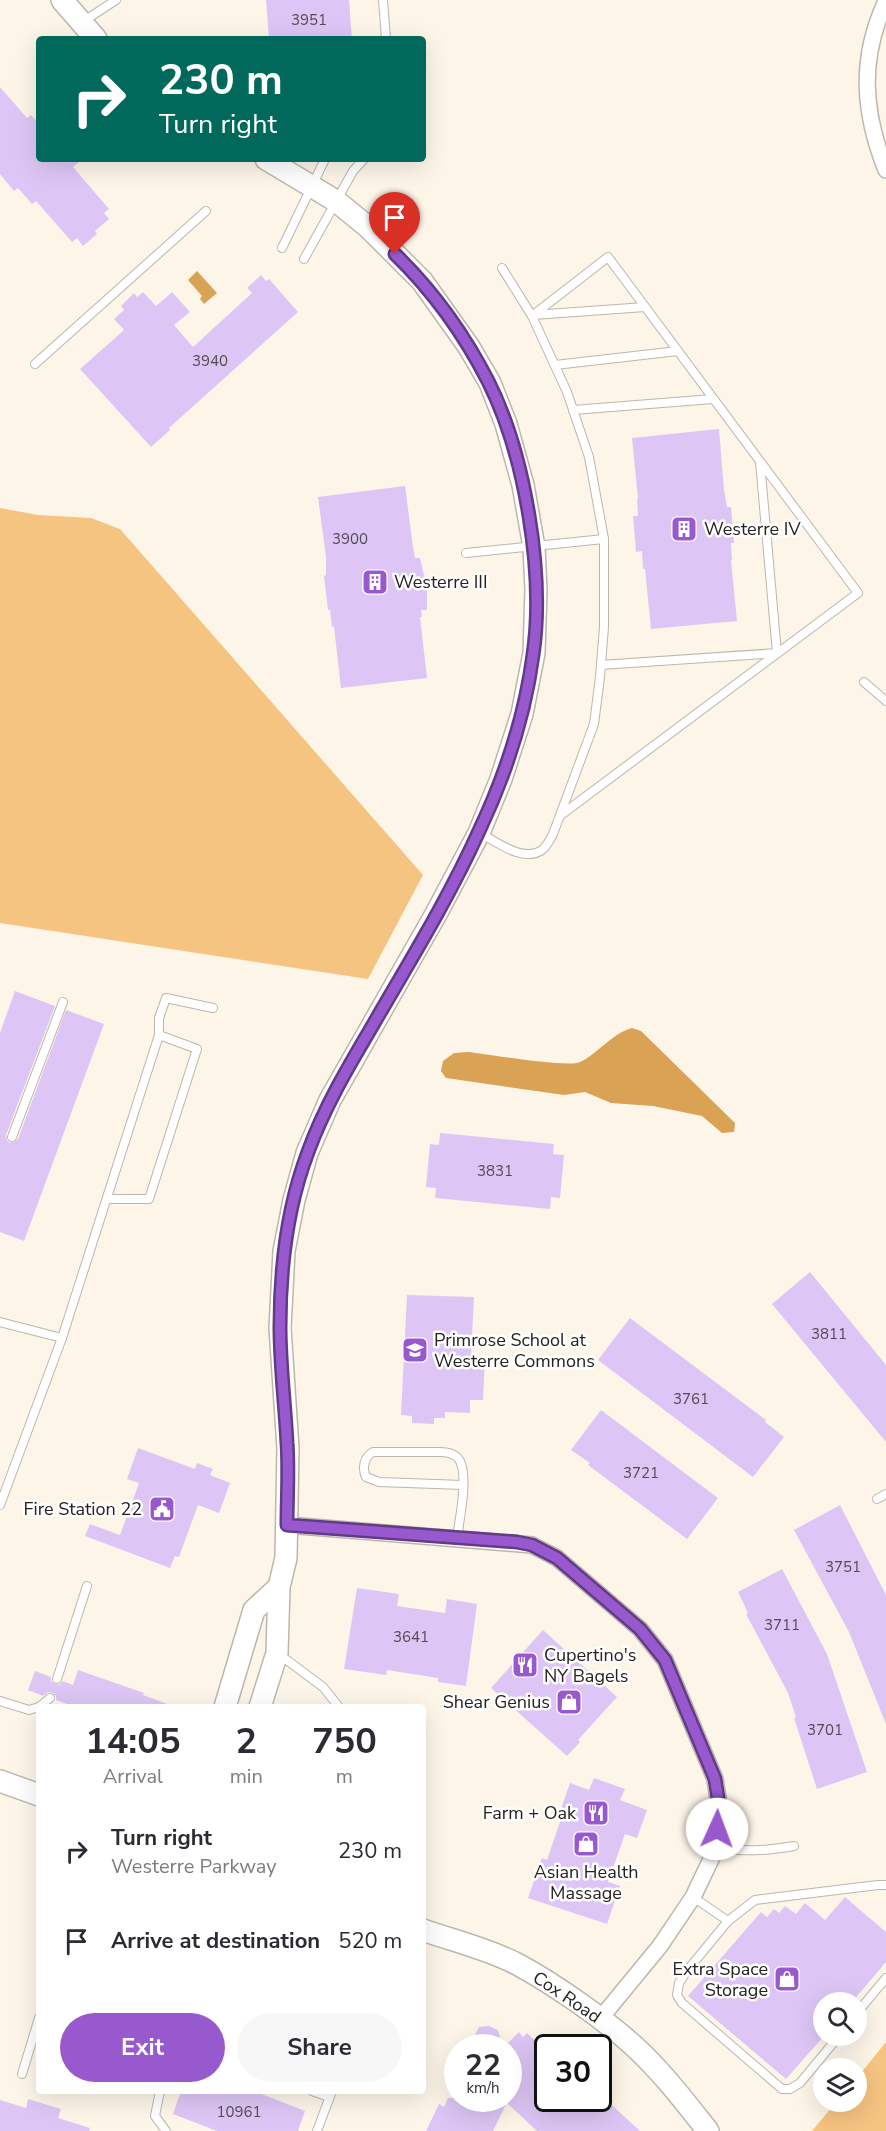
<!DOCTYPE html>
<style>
body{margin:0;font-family:"Nunito Sans",sans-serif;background:#f7f7f7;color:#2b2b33;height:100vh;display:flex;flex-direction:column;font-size:22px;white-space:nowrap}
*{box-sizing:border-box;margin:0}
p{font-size:20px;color:#7c7c81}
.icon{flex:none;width:33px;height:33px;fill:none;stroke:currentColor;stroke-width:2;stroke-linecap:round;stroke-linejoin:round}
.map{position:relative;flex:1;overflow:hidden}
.side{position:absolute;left:36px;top:1704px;width:390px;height:390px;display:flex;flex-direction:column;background:#fff;border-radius:6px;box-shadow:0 6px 24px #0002}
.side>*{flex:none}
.guide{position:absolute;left:36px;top:36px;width:390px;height:126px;border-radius:6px;box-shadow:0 6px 24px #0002;background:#00695c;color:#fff;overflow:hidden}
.controls{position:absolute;left:813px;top:1992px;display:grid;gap:12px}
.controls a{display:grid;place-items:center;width:54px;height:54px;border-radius:50%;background:#fff;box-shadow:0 6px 24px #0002;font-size:30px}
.speed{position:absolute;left:444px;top:2034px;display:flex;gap:12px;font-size:30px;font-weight:700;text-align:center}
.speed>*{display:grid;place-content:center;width:78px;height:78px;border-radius:50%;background:#fff;box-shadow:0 6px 24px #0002;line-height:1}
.speed small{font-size:15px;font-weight:400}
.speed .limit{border:3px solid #111;border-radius:9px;background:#fff;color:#111}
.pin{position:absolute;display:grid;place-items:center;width:51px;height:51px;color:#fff;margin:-62px -26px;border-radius:50% 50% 50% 0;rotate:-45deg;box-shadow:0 0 6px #0007}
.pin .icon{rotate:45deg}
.me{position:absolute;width:66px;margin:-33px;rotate:2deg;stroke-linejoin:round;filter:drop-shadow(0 0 4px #0008)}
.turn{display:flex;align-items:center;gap:21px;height:126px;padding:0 24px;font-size:27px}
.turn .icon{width:78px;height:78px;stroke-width:2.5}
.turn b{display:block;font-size:42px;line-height:51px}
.eta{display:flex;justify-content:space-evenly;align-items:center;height:102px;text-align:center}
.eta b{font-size:36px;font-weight:700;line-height:42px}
.cta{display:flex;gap:12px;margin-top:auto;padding:12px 24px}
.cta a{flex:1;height:69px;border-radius:36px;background:#9859cf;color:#fff;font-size:24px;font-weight:700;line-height:69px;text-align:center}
.cta a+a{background:#f7f7f7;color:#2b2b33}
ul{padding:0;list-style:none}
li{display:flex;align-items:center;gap:18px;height:90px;padding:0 24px}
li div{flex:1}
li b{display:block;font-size:22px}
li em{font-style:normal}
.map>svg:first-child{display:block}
.green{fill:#f6c481}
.water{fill:#d9a255}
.building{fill:#ddc6f5}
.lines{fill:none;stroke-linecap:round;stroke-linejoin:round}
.lane-casing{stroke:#beb6ab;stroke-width:10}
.street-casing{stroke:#beb6ab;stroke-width:18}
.secondary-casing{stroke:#beb6ab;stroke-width:24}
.lane{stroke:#fff;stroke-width:8}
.street{stroke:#fff;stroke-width:15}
.secondary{stroke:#fff;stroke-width:21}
.route-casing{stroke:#633a87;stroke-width:15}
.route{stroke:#9859cf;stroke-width:10}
.labels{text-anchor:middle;stroke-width:5;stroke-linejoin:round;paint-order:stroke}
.number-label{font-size:15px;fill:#534b54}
.poi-label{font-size:18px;fill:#25221e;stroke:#fff;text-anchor:start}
.street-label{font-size:18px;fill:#25221e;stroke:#fff}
</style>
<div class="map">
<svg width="886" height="2131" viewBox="0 0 886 2131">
<rect width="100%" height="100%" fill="#fef5e9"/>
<g class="green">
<path d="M0,508L38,515L91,518L120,529L423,875L368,979L0,923Z"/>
<path d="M886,2042V2131H812L836,2102H856L857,2078Z"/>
</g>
<g class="water">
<path d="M197,271L217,293L204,304L200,299L202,296L188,280Z"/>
<path d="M632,1028L641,1031L735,1123L734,1132L722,1133L702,1116L653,1106L611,1103L585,1092L564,1095L446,1078L441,1071L443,1061L454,1053L468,1052C487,1054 567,1068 580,1062C599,1053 611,1034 632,1028Z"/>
</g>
<g class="building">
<path d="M266,0H349L352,39H269Z"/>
<path d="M0,87L27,118L31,115L39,124V159H83L73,167L109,209L104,213L109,219L95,231L97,234L83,246L77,238L72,242L36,201L32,204L18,188L14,191L0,174Z"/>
<path d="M261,275L266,281L269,279L298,312L169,428L170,430L151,447L80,369L124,330L114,319L124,310L121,306L134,293L137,297L143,292L156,306L172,292L190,312L174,325L193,347L252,293L247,288Z"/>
<path d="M719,429L724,490L727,507H731L734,543H731L732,560H731L737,621L651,629L645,569H643L642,551L636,552L633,516H638L637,499H638L632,438Z"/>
<path d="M405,486L413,547L415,558H420L427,588V610H421L422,617H420L427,678L341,688L334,627H332L330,610H328L324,576L326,575V557L318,497Z"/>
<path d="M15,991L55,1006L6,1135L7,1140L10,1143L18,1139L66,1010L104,1024L24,1241L0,1232V1033Z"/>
<path d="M440,1133L554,1144L553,1154L564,1155L560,1198L551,1197L550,1209L435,1198L436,1188L426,1187L430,1144L439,1145Z"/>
<path d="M810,1272L886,1365V1442L772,1304Z"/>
<path d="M407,1295L474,1297L471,1357H485L483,1400H470V1413L445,1412V1418H434V1424L412,1423V1416L401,1415Z"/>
<path d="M630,1318L766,1420L765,1422L784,1437L753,1477L598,1360Z"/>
<path d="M601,1410L718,1498L687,1539L588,1465L590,1463L571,1450Z"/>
<path d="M138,1448L195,1469L197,1463L213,1469L210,1475L230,1483L219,1513L198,1505L179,1557L175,1556L170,1568L85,1536L90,1524L120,1535L139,1483L127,1479Z"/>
<path d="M840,1505L886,1595V1724L849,1632L794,1530Z"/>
<path d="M782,1569L827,1654L867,1772L817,1789L794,1718L796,1717L788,1693L746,1614L748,1613L738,1592Z"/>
<path d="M357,1588L399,1594L397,1606L445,1613L447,1599L477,1604L466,1686L438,1682V1678L387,1670L386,1675L344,1669Z"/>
<path d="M543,1630L617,1697L578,1740L580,1742L567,1756L491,1688Z"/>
<path d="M78,1670L144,1693L143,1695L170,1705V1707H66L67,1704L56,1700V1696L53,1693L48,1692L43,1696L28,1690L35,1671L51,1677V1681L55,1684L59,1685L63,1681L73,1685Z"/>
<path d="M594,1778L625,1789L620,1800L647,1810L637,1838L625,1834L608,1882L620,1886L607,1924L528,1898L542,1858L547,1860L563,1813L560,1812L570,1783L589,1790Z"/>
<path d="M845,1897L886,1932V1962L852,2002H824V2036L786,2079L688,1996L761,1912L767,1917L774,1909L779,1913L785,1906L796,1914L805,1903L825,1920Z"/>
<path d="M489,2026L498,2030L503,2048H474L473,2038L479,2027Z"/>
<path d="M519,2032L523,2037L527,2033L548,2053V2098H598L600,2094L640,2131H537L508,2104V2100L493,2131H426L439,2104L444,2107L448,2098H508V2043Z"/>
<path d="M181,2091H254L305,2111L298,2131H217L173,2114Z"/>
<path d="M28,2099L61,2109L58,2118L90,2128L89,2131H0V2100L26,2108Z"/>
</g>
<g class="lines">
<g class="lane-casing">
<g id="lane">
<path d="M383,0L386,39"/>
<path d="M84,21L116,0"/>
<path d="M282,248L325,159"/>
<path d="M304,259L353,171L364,159"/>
<path d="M533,315L645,307"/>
<path d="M532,316L608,257L858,593L561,815"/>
<path d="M35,364L206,211"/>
<path d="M555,365L678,351"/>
<path d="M573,410L713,399"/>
<path d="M466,553L604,539"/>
<path d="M601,665L777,653L760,462"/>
<path d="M864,682L886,701"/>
<path d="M480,833C497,842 523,863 542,850C547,846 550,840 553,834L594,724L600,677L604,627V539L589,457L567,392L532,316L502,268"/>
<path d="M12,1137L63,1002"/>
<path d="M108,1199H149L197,1049L159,1035"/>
<path d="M0,1322L62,1338"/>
<path d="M877,1499L886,1494"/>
<path d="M0,1505L62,1338L159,1035V1018L166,998L213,1008"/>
<path d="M457,1538C459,1521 470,1472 458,1458C453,1453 447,1452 440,1452H373C364,1457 362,1468 366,1477L379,1482L463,1485"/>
<path d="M280,1655L323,1687L339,1707"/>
<path d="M57,1679L87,1586"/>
<path d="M0,1701L29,1710L39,1707"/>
<path d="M39,1707L50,1698"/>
<path d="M715,1847C744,1852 765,1851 794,1846"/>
<path d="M693,1897L728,1921"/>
<path d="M856,2014L886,1978"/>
<path d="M839,2036L800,2083L790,2089H782L682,2003L677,1995L679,1983L686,1972L728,1921L755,1900L878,1885H886"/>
<path d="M22,2074L39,2018"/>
<path d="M160,2091L155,2116L166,2131"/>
<path d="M312,2091L329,2097"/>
<path d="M317,2131L332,2091"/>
</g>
</g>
<g class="street-casing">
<g id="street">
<path d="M886,1C859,59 863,112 886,170"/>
<path d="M287,1525L532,1545L557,1558L640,1629L665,1660L715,1779L720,1811L714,1853L693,1897L660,1946L600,2019"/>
</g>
</g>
<g class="secondary-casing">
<g id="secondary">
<path d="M62,0L96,39"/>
<path d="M225,1707L254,1610L279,1587"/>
<path d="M260,1707L277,1653L279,1587L286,1558L288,1448L280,1328L284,1251L294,1200L307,1153L330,1100L436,914L479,833L501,779L522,714L534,653L536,590L534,547L523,485L506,424L490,383L469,347L422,281L368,227L336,201L266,159"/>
<path d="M0,1781L39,1795"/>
<path d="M423,1930C454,1941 488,1949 517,1964C554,1984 606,2020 636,2048C663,2073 685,2102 708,2131"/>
</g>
</g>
<use href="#lane" class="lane"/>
<use href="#street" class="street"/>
<use href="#secondary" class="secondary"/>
</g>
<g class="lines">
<g class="route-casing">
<path id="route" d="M395,254C432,290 464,334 488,381C525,454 545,574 533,655C525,715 505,776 479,831C448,900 408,964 370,1030C347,1069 324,1108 308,1152C287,1207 280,1268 280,1327C280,1365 285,1404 287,1443C289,1470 287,1498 287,1525L517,1542L532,1545L557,1558L640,1629L665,1660L715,1779L720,1811L717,1829"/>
</g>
<use href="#route" class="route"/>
</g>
<defs>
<g id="building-square" transform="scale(1.35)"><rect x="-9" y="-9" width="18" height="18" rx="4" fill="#9859cf" stroke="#fff"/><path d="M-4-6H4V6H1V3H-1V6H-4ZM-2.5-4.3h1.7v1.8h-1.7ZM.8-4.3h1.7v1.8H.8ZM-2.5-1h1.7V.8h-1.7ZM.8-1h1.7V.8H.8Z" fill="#fff"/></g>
<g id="school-square" transform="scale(1.35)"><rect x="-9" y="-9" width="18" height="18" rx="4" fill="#9859cf" stroke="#fff"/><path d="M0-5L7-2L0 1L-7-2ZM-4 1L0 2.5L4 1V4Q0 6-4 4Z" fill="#fff"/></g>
<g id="civic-square" transform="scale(1.35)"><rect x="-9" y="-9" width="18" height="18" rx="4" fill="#9859cf" stroke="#fff"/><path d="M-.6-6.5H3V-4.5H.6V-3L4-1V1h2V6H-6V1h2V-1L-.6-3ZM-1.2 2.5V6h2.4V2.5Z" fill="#fff"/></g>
<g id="restaurant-square" transform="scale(1.35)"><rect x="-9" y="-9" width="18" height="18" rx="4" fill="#9859cf" stroke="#fff"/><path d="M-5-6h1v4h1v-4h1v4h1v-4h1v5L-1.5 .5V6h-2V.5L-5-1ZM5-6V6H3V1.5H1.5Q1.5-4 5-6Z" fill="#fff"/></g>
<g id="shop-square" transform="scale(1.35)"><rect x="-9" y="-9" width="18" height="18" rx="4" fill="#9859cf" stroke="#fff"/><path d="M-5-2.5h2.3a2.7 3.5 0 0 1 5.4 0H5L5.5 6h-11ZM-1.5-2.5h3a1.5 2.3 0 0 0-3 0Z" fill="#fff"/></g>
</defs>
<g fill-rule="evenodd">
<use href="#building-square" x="684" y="529"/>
<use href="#building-square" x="375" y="582"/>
<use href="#school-square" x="415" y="1350"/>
<use href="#civic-square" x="162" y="1509"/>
<use href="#restaurant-square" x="525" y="1665"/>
<use href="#shop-square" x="569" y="1702"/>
<use href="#restaurant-square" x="596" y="1813"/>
<use href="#shop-square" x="586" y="1844"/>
<use href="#shop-square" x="787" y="1979"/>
</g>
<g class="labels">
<g class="number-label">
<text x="309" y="25">3951</text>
<text x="210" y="366">3940</text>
<text x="350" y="544">3900</text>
<text x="495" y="1176">3831</text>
<text x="829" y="1339">3811</text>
<text x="691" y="1404">3761</text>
<text x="641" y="1478">3721</text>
<text x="843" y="1572">3751</text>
<text x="782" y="1630">3711</text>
<text x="411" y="1642">3641</text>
<text x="825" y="1735">3701</text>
<text x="239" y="2117">10961</text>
</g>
<g class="poi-label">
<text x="704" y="535">Westerre IV</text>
<text x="394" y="588">Westerre III</text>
<text x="434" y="1346">Primrose School at<tspan x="434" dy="21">Westerre Commons</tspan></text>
<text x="142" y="1515" text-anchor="end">Fire Station 22</text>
<text x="544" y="1661">Cupertino's<tspan x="544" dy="21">NY Bagels</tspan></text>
<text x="550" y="1708" text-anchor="end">Shear Genius</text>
<text x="576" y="1819" text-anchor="end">Farm + Oak</text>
<text x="586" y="1878" text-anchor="middle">Asian Health<tspan x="586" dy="21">Massage</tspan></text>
<text x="768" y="1975" text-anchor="end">Extra Space<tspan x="768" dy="21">Storage</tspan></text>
</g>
<g class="street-label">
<text transform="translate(567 1997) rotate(34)" y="6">Cox Road</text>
</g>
</g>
</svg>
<div class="controls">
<a><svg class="icon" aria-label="search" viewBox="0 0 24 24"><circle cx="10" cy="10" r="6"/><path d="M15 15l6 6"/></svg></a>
<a><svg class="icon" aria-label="layers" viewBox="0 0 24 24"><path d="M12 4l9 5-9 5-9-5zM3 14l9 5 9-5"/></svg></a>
</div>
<div class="speed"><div>22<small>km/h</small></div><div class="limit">30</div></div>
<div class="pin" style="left:395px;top:254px;background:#d93025"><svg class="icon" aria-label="arrive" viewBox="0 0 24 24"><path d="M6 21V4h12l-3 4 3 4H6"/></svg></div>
<svg class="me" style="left:717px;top:1829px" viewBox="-20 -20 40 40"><circle r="19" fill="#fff"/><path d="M0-13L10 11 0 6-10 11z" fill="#9859cf"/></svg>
<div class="guide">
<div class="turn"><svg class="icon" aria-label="right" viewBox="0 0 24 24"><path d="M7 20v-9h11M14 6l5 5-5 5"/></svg><div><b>230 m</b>Turn right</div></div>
</div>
<section class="side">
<div class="eta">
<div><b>14:05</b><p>Arrival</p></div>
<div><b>2</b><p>min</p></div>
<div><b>750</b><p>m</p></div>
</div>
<ul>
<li><svg class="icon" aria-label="right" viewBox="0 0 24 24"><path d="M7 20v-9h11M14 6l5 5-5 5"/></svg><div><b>Turn right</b><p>Westerre Parkway</p></div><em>230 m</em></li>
<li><svg class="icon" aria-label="arrive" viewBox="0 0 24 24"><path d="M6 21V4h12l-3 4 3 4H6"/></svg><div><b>Arrive at destination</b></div><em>520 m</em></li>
</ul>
<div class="cta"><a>Exit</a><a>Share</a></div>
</section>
</div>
